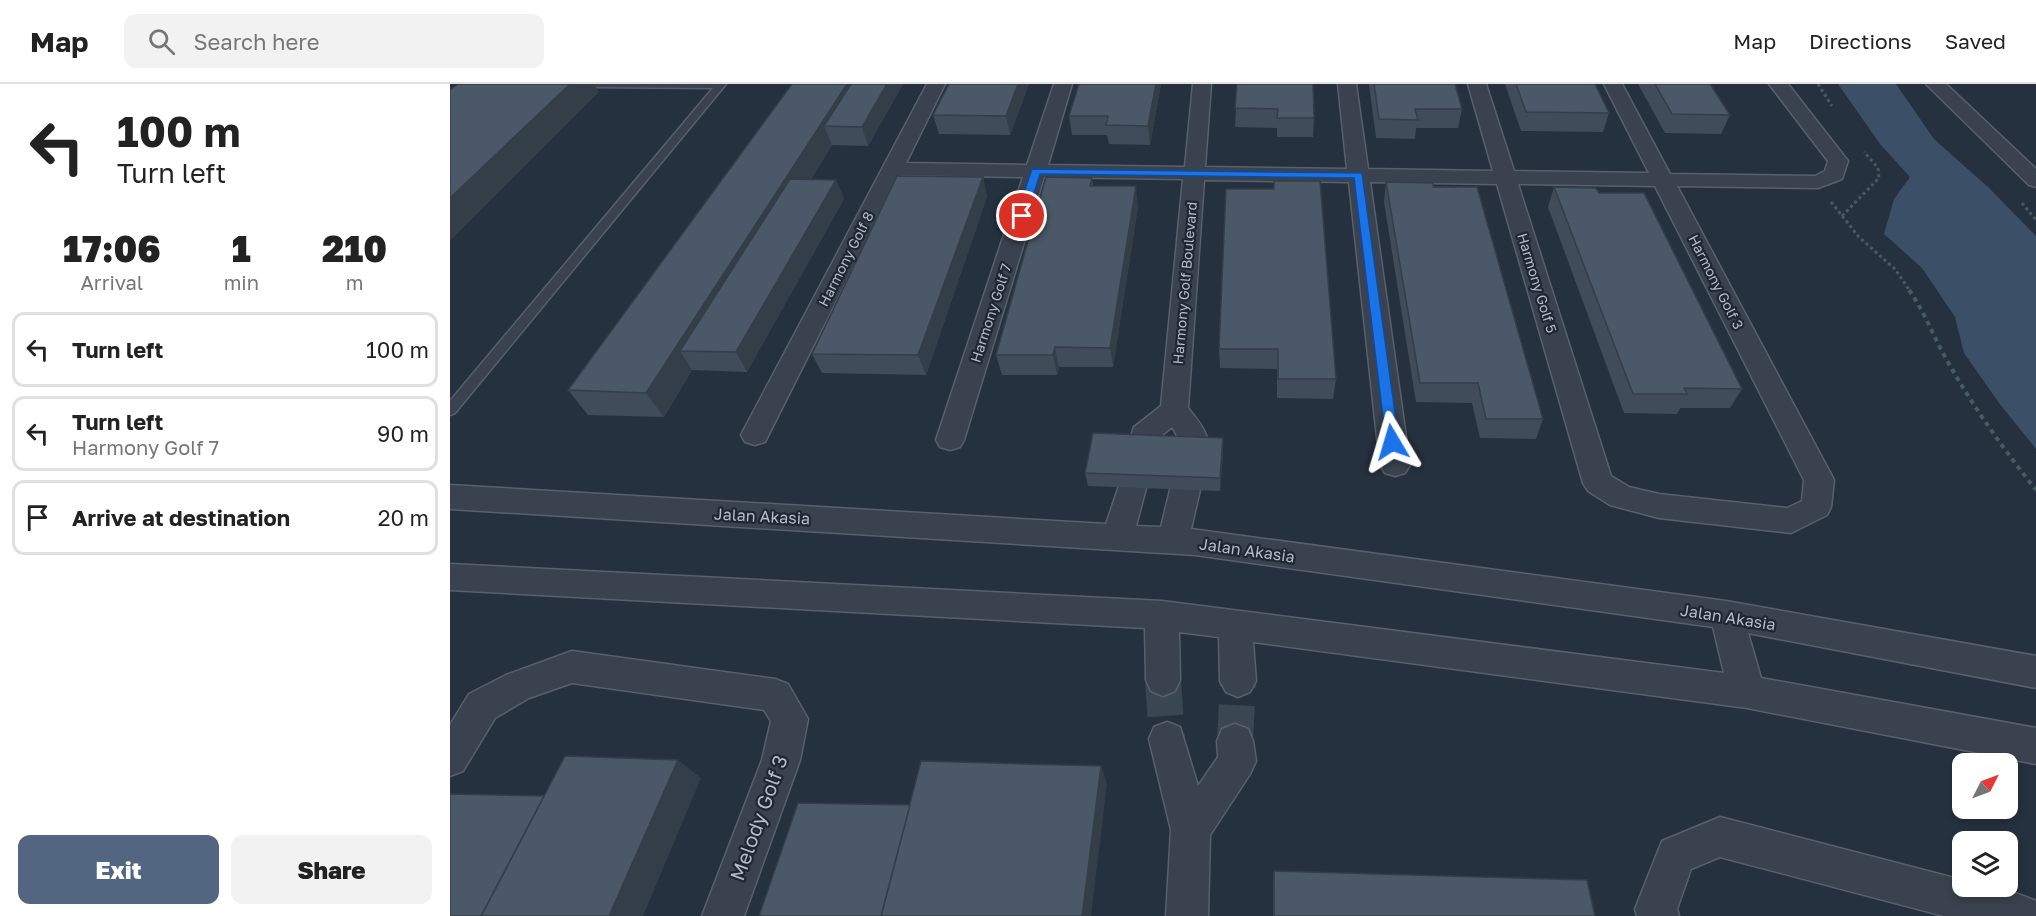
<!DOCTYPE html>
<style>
body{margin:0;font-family:"Golos Text",sans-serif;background:#f2f2f2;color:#222;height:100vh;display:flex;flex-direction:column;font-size:22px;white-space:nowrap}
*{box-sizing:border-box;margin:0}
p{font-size:20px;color:#767676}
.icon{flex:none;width:33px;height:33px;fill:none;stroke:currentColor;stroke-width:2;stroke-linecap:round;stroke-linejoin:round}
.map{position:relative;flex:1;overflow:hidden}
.panel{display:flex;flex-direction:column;background:#fff;width:450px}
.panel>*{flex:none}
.banner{background:#fff;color:#222;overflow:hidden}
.needle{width:39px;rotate:48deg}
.controls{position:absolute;left:1502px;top:669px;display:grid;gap:12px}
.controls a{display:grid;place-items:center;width:66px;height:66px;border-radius:12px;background:#fff;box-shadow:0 3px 9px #0003;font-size:30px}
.pin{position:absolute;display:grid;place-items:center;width:51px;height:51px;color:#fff;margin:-26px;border:3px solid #fff;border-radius:50%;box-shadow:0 2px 6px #0007}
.me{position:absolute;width:66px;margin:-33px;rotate:353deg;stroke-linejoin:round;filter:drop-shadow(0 0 4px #0008)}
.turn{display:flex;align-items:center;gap:21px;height:126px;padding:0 18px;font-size:27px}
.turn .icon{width:78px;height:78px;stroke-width:2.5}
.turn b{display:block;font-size:42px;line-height:51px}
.eta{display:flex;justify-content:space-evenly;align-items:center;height:102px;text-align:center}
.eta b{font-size:36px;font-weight:800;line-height:42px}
.primary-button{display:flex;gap:12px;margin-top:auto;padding:12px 18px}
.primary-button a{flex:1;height:69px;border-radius:12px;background:#536681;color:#fff;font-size:24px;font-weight:800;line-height:69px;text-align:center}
.primary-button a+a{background:#f2f2f2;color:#222}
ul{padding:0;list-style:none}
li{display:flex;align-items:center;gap:18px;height:75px;margin:0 12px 9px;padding:0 6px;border:3px solid #e0e0e0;border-radius:12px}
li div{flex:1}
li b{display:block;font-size:22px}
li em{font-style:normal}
header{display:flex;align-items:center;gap:36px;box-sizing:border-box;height:84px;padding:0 30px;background:#fff;border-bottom:2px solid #e0e0e0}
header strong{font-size:28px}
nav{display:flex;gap:33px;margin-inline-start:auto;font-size:21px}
.search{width:420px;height:54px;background:#f2f2f2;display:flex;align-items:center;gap:15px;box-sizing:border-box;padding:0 21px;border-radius:12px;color:#767676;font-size:22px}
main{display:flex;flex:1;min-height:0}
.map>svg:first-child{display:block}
.water{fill:#3b4f67}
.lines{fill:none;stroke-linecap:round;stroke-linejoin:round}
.minor-tunnel{stroke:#3b4653;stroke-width:36;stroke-dasharray:36 18;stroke-linecap:butt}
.service-casing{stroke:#57606c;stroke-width:3}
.minor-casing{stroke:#57606c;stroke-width:3}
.path-far1{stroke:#475c5e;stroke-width:3;stroke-dasharray:3 3;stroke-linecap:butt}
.path{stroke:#475c5e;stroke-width:4;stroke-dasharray:4.5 4.5;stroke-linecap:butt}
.service{fill:#39424e;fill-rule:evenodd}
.minor{fill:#39424e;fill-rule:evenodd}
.wall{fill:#404c59}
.shaded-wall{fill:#343e48}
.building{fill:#4b5867;stroke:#343e48;stroke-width:1.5}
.route{fill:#1a73e8;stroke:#114b97;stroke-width:1.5}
.labels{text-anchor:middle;stroke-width:4.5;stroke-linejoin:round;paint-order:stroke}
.far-street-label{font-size:14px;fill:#b5bdc9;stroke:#1e2733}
.street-label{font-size:16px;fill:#b5bdc9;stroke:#1e2733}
.near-street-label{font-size:20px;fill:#b5bdc9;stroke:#1e2733}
</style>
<header>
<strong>Map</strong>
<div class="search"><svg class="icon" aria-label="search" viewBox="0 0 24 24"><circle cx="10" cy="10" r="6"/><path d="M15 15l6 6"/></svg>Search here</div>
<nav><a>Map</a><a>Directions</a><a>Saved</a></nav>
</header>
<main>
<section class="panel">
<div class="banner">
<div class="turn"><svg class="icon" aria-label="left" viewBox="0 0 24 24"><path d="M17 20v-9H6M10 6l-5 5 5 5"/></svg><div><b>100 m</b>Turn left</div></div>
</div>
<div class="eta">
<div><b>17:06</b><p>Arrival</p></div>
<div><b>1</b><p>min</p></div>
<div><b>210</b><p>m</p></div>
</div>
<ul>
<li><svg class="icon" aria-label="left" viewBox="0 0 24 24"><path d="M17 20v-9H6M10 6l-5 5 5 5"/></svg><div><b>Turn left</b></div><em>100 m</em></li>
<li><svg class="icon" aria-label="left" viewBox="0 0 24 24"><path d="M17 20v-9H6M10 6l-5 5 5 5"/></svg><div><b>Turn left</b><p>Harmony Golf 7</p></div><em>90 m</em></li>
<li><svg class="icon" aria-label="arrive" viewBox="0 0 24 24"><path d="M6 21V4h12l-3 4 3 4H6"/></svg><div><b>Arrive at destination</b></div><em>20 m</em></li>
</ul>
<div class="primary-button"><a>Exit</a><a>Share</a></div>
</section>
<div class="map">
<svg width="1586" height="832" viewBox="0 0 1586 832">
<rect width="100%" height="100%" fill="#25313e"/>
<path class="water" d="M1388,0H1446L1484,55L1539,104L1586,152V365L1549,319L1514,269L1505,233L1472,184L1434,150L1444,115L1460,93L1430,60Z"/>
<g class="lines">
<g class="minor-tunnel">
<path d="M713,596L717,655"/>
<path d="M785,657L788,597"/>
</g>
<g class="service-casing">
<path id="service" d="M136,0H276L5,329L0,331V317L263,4L141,3Z"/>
</g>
<g class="minor-casing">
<g id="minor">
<path d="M477,0H495L456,79L577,81L604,0H622L598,81L735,83L743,0H761L755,83L897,85L888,0H906L918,85L1043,87L1018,0H1036L1064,87L1199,89L1154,0H1172L1220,90L1365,92L1375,87L1378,77L1319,0H1338L1398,77L1392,95L1368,104L1227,102L1384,396L1381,423L1377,431L1341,449L1209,434L1160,421L1138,407L1133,399L1047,100L920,98L960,381L955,389L945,392L935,389L930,381L899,98L754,96L738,324C750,339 765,355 754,375L744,378L734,375C728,363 730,353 722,343L707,355L701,372L691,376L681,372L677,365L684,343L711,322L733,95L594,93L514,356L510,363L500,366L490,363L486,356L573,93L449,91L315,358L305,361L295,358L291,351ZM1068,100L1205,102L1354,396L1352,417L1337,424L1209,410L1179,403L1161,392Z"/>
<path d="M1476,0H1496L1586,85V103L1579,101Z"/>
<path d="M681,393L691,396L696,404L686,442L711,443L720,406L724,398L735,395L746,398L750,406L741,445L1276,517L1586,572V604L1298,549L1311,594L1586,644V680L1297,624L803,558L806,597L800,608L788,613L776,608L770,597L769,553L729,548L730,596L725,607L713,612L701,607L696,596L695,544L0,506V480L712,517L1274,589L1263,543L745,471L0,425V401L656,440L671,396Z"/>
<path d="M122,567L325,595L338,600L358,635L350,676L294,832H252L312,676L321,637L314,626L122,599L79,614L45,634L13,687L0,692V641L19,610L56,591Z"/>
<path d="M717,638L730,643L748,702L768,673L767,657L772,645L785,640L798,645L803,657L806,677L800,690L760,751L758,832H716L721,746L699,655L704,643Z"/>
<path d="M1270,733L1512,796V802C1538,802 1562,806 1586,817V832H1494L1270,773L1241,785L1227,825L1229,832H1187L1185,825L1212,757Z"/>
</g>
</g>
<g class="path-far1">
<path d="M1368,0L1382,22"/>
<path d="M1381,118L1409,153L1445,185L1460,207"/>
<path d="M1572,119L1586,136"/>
<path d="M1392,132L1429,94L1428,84L1414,68"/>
</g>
<path class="path" d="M1459,206C1474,227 1482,249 1494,271C1521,320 1552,363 1586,406"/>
<use href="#service" class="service"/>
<use href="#minor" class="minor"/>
</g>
<g class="wall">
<path d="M342,0H453L418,62L382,61L361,95L386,96L394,115L297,288L242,286L214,333L138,331L118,306Z"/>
<path d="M579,0L560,51L489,50L483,31Z"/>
<path d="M711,0L700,61L659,60L657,51H622L619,32Z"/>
<path d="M787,0L864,34L863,53H827V44L785,43Z"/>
<path d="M919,0H1005L1012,25L1008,44H966L965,55L926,54Z"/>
<path d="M1055,0H1145L1159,29L1153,48L1071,47Z"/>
<path d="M1188,0H1260L1280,31L1271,50L1215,49Z"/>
<path d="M533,93L537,113L476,291L372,289L362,270Z"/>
<path d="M642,94L643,102L688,122L663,283H609L607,291H552L546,271Z"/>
<path d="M936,98L983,103L1093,335L1086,355L1030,354L1022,319L966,318L934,118Z"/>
<path d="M1104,103L1149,109L1292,305L1280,324H1230L1227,330L1174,329L1098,123Z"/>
<path d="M776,105L886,295L883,315L827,314V285L770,284L769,265Z"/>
<path d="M773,354V368L770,407L638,402L635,389Z"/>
<path d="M824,787L1145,832H823V799Z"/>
</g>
<g class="shaded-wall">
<path d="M120,0H144L149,8L0,157V114Z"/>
<path d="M397,0H419L374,42L382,61L254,267H230L242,286L214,333L196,309Z"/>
<path d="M437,0H453L418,62L412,43Z"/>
<path d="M568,0H579L560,51L556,32Z"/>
<path d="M706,0H711L700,61L698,42Z"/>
<path d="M533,93L537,113L476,291L468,271Z"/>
<path d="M386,96L394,115L297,288L286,268Z"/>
<path d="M686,102L688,122L663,283L660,264Z"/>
<path d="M605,263L609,283L607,291L603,271Z"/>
<path d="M773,354V368L770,407V394Z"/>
<path d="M228,676L251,694L193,832H159Z"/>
<path d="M651,682L657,700L641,832H632Z"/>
</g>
<g class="building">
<path d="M8,0H120L0,114V6Z"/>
<path d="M342,0H397L196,309L118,306Z"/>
<path d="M401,0H437L412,43L374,42Z"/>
<path d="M499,0H568L556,32L483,31Z"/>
<path d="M629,0H706L698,42L656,41L658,32H619Z"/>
<path d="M787,0H863L864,34H827L828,25L785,24Z"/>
<path d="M924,0H1005L1012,25H965L968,36L929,35Z"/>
<path d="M1066,0H1145L1159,29L1076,28Z"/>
<path d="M1205,0H1260L1280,31L1222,30Z"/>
<path d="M447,92L533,93L468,271L362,270Z"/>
<path d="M596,93L642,94L640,102H686L660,264L605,263L603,271H546Z"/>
<path d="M340,95L386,96L286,268L230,267Z"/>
<path d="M824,97H870L886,295H828V265H769L776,105H824Z"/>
<path d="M936,98L983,99V103H1027L1093,335H1036L1028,299H970Z"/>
<path d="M1104,103L1146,104L1149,109H1194L1292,305L1234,304L1237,310H1183Z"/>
<path d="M643,349L773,354L770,394L635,389Z"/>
<path d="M115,672L228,676L159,832H31Z"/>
<path d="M471,677L651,682L632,832H431Z"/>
<path d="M0,710L94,712L31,832H0Z"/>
<path d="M348,719L460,721L431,832H309Z"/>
<path d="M824,787L1137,796L1145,832H824Z"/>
</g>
<path class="route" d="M582,85L912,89L949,358L947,362H938L936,358L904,94L590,90L577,132L568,134L566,132Z"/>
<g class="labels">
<g class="far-street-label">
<text transform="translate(396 175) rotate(-63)" y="5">Harmony Golf 8</text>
<text transform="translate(1266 198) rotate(63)" y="5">Harmony Golf 3</text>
<text transform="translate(735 199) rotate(-85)" y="5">Harmony Golf Boulevard</text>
<text transform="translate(1087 199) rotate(73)" y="5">Harmony Golf 5</text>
<text transform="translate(541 229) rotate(-72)" y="5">Harmony Golf 7</text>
</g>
<g class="street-label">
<text transform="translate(312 432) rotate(3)" y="6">Jalan Akasia</text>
<text transform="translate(797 466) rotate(8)" y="6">Jalan Akasia</text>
<text transform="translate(1278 533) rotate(9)" y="6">Jalan Akasia</text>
</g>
<g class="near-street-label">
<text transform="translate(309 734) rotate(-70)" y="7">Melody Golf 3</text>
</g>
</g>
</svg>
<div class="controls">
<a><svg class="needle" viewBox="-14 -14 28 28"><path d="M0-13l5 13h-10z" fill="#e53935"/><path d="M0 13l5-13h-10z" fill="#767676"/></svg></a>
<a><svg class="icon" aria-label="layers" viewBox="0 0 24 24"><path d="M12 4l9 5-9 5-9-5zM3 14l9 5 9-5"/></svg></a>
</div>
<div class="pin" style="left:572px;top:132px;background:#d93025"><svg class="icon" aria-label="arrive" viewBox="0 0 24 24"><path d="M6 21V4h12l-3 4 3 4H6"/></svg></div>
<svg class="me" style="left:942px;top:358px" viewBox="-20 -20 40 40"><path d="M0-17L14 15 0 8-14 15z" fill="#1a73e8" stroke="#fff" stroke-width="4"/></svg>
</div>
</main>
